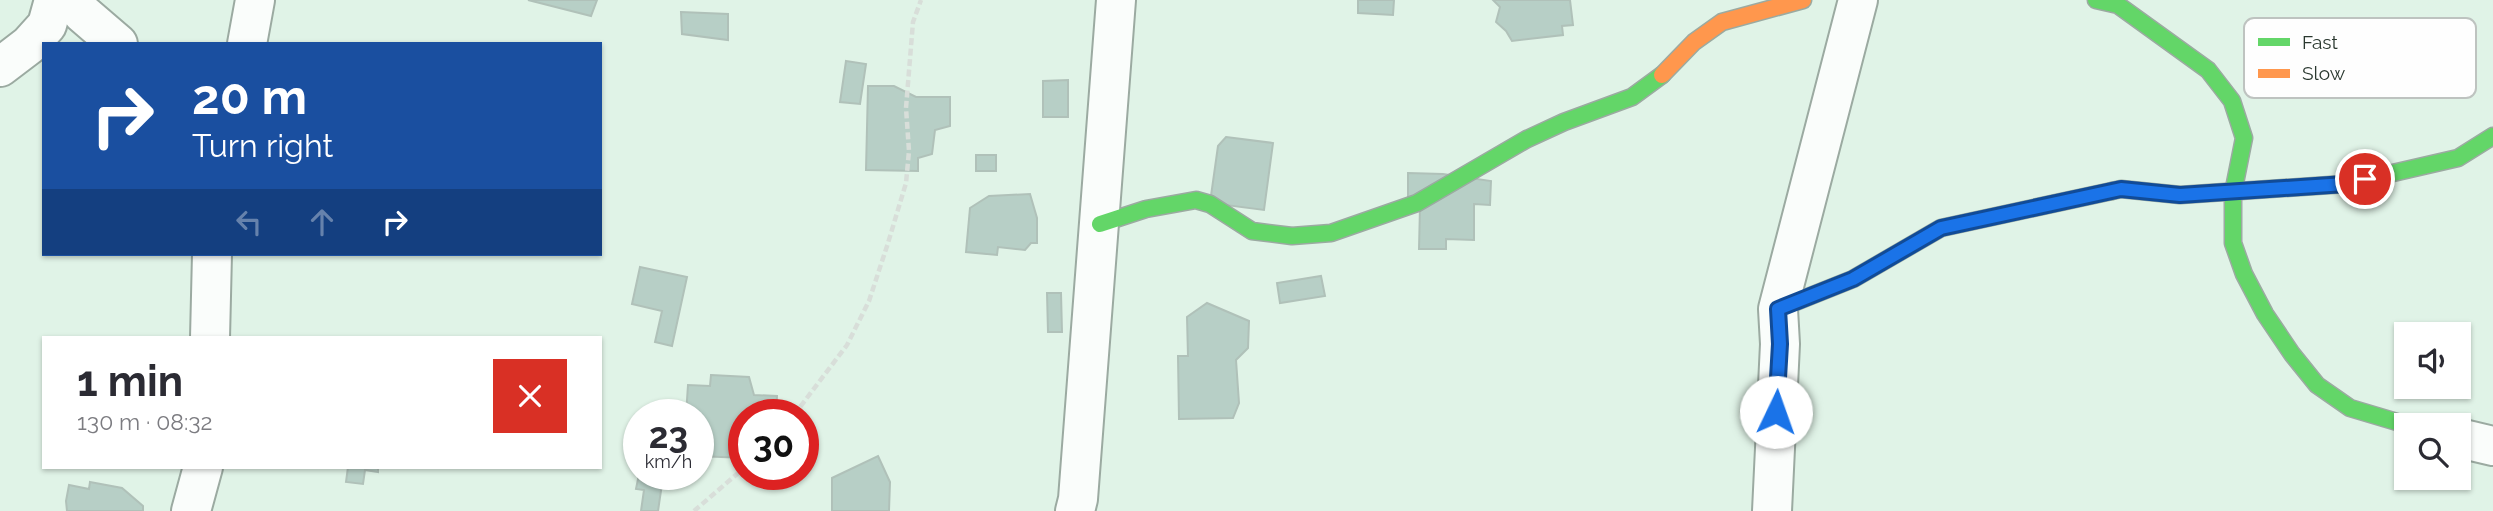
<!DOCTYPE html>
<meta charset="utf-8">
<style>
body{margin:0;font-family:Raleway,sans-serif;background:#f7f7f7;color:#2b2b33;height:100vh;display:flex;flex-direction:column;font-size:26px;white-space:nowrap}
*{box-sizing:border-box;margin:0}
p{font-size:23px;color:#7c7c81}
.icon{flex:none;width:38px;height:38px;fill:none;stroke:currentColor;stroke-width:2;stroke-linecap:round;stroke-linejoin:round}
.map{position:relative;flex:1;overflow:hidden}
.side{position:absolute;left:42px;top:336px;width:560px;height:133px;display:flex;flex-direction:column;background:#fff;border-radius:0px;box-shadow:0 2px 5px #0004}
.side>*{flex:none}
.banner{position:absolute;left:42px;top:42px;width:560px;height:214px;border-radius:0px;box-shadow:0 2px 5px #0004;background:#1a4fa0;color:#fff;overflow:hidden}
.tools{position:absolute;left:2394px;top:322px;display:grid;gap:14px}
.tools a{display:grid;place-items:center;width:77px;height:77px;border-radius:0px;background:#fff;box-shadow:0 2px 5px #0004;font-size:35px}
.speed{position:absolute;left:623px;top:399px;display:flex;gap:14px;font-size:35px;font-weight:700;text-align:center}
.speed>*{display:grid;place-content:center;width:91px;height:91px;border-radius:50%;background:#fff;box-shadow:0 2px 5px #0004;line-height:1}
.speed small{font-size:18px;font-weight:400}
.speed .limit{border:10px solid #d22;background:#fff;color:#111}
.pin{position:absolute;display:grid;place-items:center;width:60px;height:60px;color:#fff;margin:-30px;border:4px solid #fff;border-radius:50%;box-shadow:0 2px 7px #0007}
.me{position:absolute;width:77px;margin:-38px;rotate:3deg;stroke-linejoin:round;filter:drop-shadow(0 0 5px #0008)}
.turn{display:flex;align-items:center;gap:24px;height:147px;padding:0 35px;font-size:32px}
.turn .icon{width:91px;height:91px;stroke-width:2.5}
.turn b{display:block;font-size:49px;line-height:60px}
.lanes{display:flex;align-items:center;height:66px;padding:0 35px;background:#0003;justify-content:center;gap:35px;direction:ltr}
.lanes .off{opacity:.35}
.round{display:grid;place-items:center;flex:none;width:74px;height:74px;border-radius:0px;background:#f7f7f7}
.overview{display:flex;align-items:center;justify-content:space-between;height:119px;padding:0 35px}
h1{font-size:42px;font-weight:700;line-height:52px}
.map>svg:first-child{display:block}
.building{fill:#b7cfc6;stroke:#b0c1b9;stroke-width:2}
.lines{fill:none;stroke-linecap:round;stroke-linejoin:round}
.street-casing{stroke:#9baaa1;stroke-width:42}
.fast-casing{stroke:#9baaa1;stroke-width:19}
.slow-casing{stroke:#9baaa1;stroke-width:19}
.path{stroke:#d8ded9;stroke-width:4.5;stroke-dasharray:7 3.5;stroke-linecap:butt}
.street{stroke:#fafdfb;stroke-width:38}
.fast{stroke:#63d668;stroke-width:16}
.slow{stroke:#ff974d;stroke-width:16}
.route-casing{stroke:#114b97;stroke-width:18}
.route{stroke:#1a73e8;stroke-width:12}
.key{fill:#fefefe;stroke:#bec3c0;stroke-width:2}
.key-label{font-size:19px;fill:#2a382f}
</style>
<div class="map">
<svg width="2493" height="511" viewBox="0 0 2493 511">
<rect width="100%" height="100%" fill="#e0f3e7"/>
<g class="building">
<path d="M528,0H597L591,16Z"/>
<path d="M1358,0H1394L1393,15L1358,13Z"/>
<path d="M1493,0H1570L1573,25L1562,26L1563,35L1512,41L1506,31L1496,22L1500,7Z"/>
<path d="M681,12L728,14V40L682,34Z"/>
<path d="M846,61L866,64L860,104L840,102Z"/>
<path d="M1068,80V117H1043V81Z"/>
<path d="M868,86H894L916,97H950V126L935,130L932,154L918,158V171L866,170Z"/>
<path d="M1226,137L1273,143L1264,210L1210,203L1218,146Z"/>
<rect x="976" y="155" width="20" height="16"/>
<path d="M1408,173L1443,174L1491,181L1490,205L1474,204V240L1446,239V249H1419L1420,207H1408Z"/>
<path d="M1030,194L1037,218V243H1031L1025,250L998,247L997,255L966,252L970,208L989,196Z"/>
<path d="M640,267L687,277L672,346L655,342L662,311L632,304Z"/>
<path d="M1321,276L1325,296L1280,303L1277,283Z"/>
<path d="M1047,293H1061L1062,332H1048Z"/>
<path d="M1207,303L1249,321L1248,348L1236,360L1239,403L1233,418L1179,419L1178,356H1188L1187,317Z"/>
<path d="M711,375L749,377L754,395L777,396L776,415H744V458L698,456V415H686L688,385L710,386Z"/>
<path d="M878,456L890,482L889,511H832V478Z"/>
<path d="M348,467H378V472L365,470L363,484L346,482Z"/>
<path d="M639,474L663,477L658,511H641L644,490L636,489Z"/>
<path d="M90,482L122,488L143,506V511H67L66,501L69,485L89,489Z"/>
</g>
<g class="lines">
<g class="street-casing">
<g id="street">
<path d="M72,0L82,13L118,44"/>
<path d="M247,44L255,0"/>
<path d="M0,67L29,45L47,25L54,0"/>
<path d="M210,338L212,254"/>
<path d="M2459,438L2493,446"/>
<path d="M191,511L203,467"/>
<path d="M1075,511L1078,499L1116,0"/>
<path d="M1772,511L1780,344L1778,309L1858,0"/>
</g>
</g>
<g class="fast-casing">
<g id="fast">
<path d="M2096,0L2118,5L2208,70L2232,101L2244,138L2233,193V243L2244,274L2265,314L2292,354L2317,385L2350,408L2407,425"/>
<path d="M2112,191L2121,189L2180,195L2345,184L2458,158L2493,136"/>
<path d="M1100,224L1146,209L1196,200L1210,204L1252,231L1292,236L1331,233L1417,203L1527,139L1564,122L1632,97L1662,75"/>
</g>
</g>
<g class="slow-casing">
<g id="slow">
<path d="M1662,75L1694,42L1722,22L1803,0"/>
<path d="M1778,309L1853,279L1941,228L2112,191"/>
</g>
</g>
<g class="path">
<path d="M794,415L847,345L869,301L888,243L906,183L909,151L906,108L913,22L921,0"/>
<path d="M694,511L744,468"/>
</g>
<use href="#street" class="street"/>
<use href="#fast" class="fast"/>
<use href="#slow" class="slow"/>
</g>
<g class="lines">
<g class="route-casing">
<path id="route" d="M1776,412L1780,344L1778,309L1853,279L1941,228L2121,189L2180,195L2345,184L2365,179"/>
</g>
<use href="#route" class="route"/>
</g>
<rect x="2244" y="18" width="232" height="80" rx="10" class="key"/>
<rect x="2258" y="38" width="32" height="8" fill="#63d668"/>
<rect x="2258" y="69" width="32" height="9" fill="#ff974d"/>
<g class="key-label">
<text x="2302" y="49">Fast</text>
<text x="2302" y="80">Slow</text>
</g>
</svg>
<div class="tools">
<a><svg class="icon" aria-label="sound" viewBox="0 0 24 24"><path d="M4 9h4l5-4v14l-5-4H4zM17 9q2 3 0 6"/></svg></a>
<a><svg class="icon" aria-label="search" viewBox="0 0 24 24"><circle cx="10" cy="10" r="6"/><path d="M15 15l6 6"/></svg></a>
</div>
<div class="speed"><div>23<small>km/h</small></div><div class="limit">30</div></div>
<div class="pin" style="left:2365px;top:179px;background:#d93025"><svg class="icon" aria-label="arrive" viewBox="0 0 24 24"><path d="M6 21V4h12l-3 4 3 4H6"/></svg></div>
<svg class="me" style="left:1776px;top:412px" viewBox="-20 -20 40 40"><circle r="19" fill="#fff"/><path d="M0-13L10 11 0 6-10 11z" fill="#1a73e8"/></svg>
<div class="banner">
<div class="turn"><svg class="icon" aria-label="right" viewBox="0 0 24 24"><path d="M7 20v-9h11M14 6l5 5-5 5"/></svg><div><b>20 m</b>Turn right</div></div>
<div class="lanes"><svg class="icon off" aria-label="left" viewBox="0 0 24 24"><path d="M17 20v-9H6M10 6l-5 5 5 5"/></svg><svg class="icon off" aria-label="ahead" viewBox="0 0 24 24"><path d="M12 20V5M6 11l6-6 6 6"/></svg><svg class="icon" aria-label="right" viewBox="0 0 24 24"><path d="M7 20v-9h11M14 6l5 5-5 5"/></svg></div>
</div>
<section class="side">
<div class="overview"><div><h1>1 min</h1><p>130 m · 08:32</p></div><a class="round" style="background:#d93025;color:#fff"><svg class="icon" aria-label="close" viewBox="0 0 24 24"><path d="M6 6l12 12M18 6L6 18"/></svg></a></div>
</section>
</div>
